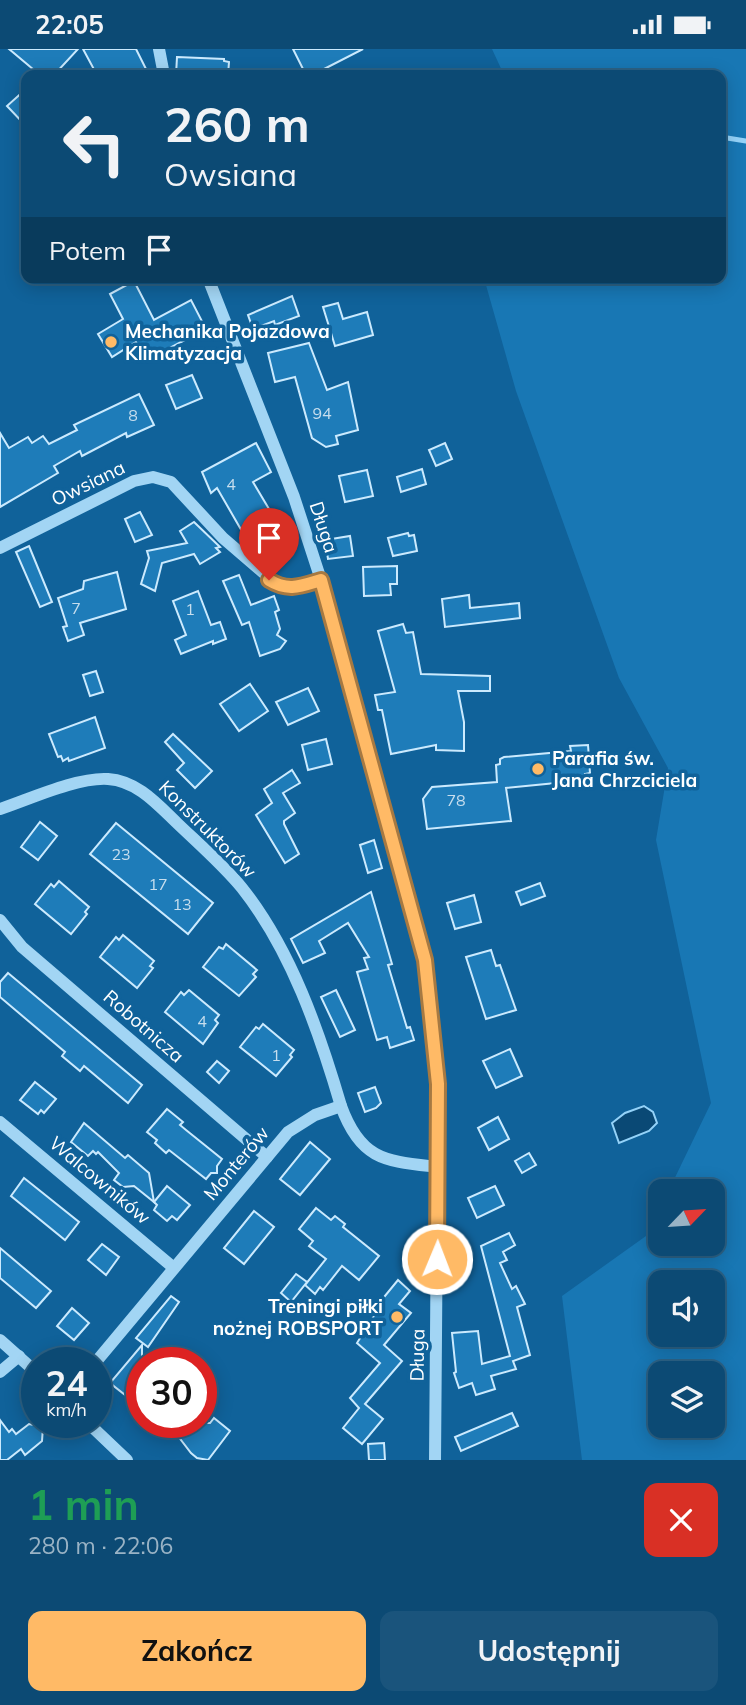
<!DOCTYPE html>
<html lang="pl">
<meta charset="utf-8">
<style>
body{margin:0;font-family:Mulish,sans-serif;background:#1a547c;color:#f1f3f6;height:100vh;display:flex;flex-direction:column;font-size:26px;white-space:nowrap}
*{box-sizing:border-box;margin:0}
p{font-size:23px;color:#9ab3c5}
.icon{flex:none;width:38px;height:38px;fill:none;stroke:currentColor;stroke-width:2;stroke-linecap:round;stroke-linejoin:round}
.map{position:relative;height:1411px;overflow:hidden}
.sheet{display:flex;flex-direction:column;background:#0c4a74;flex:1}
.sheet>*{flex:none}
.guide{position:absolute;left:21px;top:21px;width:705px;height:214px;border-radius:14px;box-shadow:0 4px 18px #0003,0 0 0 2px #2c6286;background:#0c4a74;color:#f1f3f6;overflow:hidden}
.needle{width:46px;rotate:65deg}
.fabs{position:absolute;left:648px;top:1130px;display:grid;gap:14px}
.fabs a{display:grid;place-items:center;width:77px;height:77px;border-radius:14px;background:#0c4a74;box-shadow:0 4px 18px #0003,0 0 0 2px #2c6286;font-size:35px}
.speed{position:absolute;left:21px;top:1298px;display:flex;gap:14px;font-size:35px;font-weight:700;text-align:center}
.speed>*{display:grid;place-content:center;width:91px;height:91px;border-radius:50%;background:#0c4a74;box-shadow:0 4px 18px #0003,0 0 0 2px #2c6286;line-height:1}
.speed small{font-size:18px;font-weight:400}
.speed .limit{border:10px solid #d22;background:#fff;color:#111}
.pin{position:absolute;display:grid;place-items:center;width:60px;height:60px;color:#fff;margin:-72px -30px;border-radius:50% 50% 50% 0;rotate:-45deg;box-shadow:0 0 7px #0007}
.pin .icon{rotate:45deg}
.me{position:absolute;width:77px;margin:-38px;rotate:1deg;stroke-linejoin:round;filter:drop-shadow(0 0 5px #0008)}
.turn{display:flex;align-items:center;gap:24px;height:147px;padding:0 28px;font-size:32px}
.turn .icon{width:91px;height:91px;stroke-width:2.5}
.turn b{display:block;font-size:49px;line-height:60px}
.then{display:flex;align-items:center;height:66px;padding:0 28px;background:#0003;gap:14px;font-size:26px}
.round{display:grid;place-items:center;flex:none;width:74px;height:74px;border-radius:14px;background:#1a547c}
.head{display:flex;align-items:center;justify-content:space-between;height:119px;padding:0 28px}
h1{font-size:42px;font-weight:700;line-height:52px;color:#1e9e55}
.cta{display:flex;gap:14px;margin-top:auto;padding:14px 28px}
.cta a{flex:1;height:80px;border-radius:14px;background:#ffba66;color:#111;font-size:28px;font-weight:700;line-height:80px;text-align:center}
.cta a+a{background:#1a547c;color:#f1f3f6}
.status{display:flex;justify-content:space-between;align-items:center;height:49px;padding:0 35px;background:#0c4a74;direction:ltr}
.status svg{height:19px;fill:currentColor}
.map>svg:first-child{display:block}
.green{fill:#1877b4;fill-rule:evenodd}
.water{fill:#0a4975;stroke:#94d2f8;stroke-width:2}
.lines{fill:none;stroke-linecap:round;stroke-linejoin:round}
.stream{stroke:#94d2f8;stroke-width:5}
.building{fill:#1e7cb9;stroke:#cbeafe;stroke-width:2}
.minor{stroke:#a2d5f4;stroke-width:12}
.route-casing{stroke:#a67942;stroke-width:18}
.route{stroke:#ffba66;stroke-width:12}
.poi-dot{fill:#ffba66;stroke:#10629a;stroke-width:2.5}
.labels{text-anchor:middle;stroke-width:7;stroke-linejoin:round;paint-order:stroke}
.number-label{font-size:16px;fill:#c7deee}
.poi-label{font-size:19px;font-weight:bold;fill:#fff;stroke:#10629a;text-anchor:start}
.street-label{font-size:19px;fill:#fff;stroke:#10629a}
</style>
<div class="status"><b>22:05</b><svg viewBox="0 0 49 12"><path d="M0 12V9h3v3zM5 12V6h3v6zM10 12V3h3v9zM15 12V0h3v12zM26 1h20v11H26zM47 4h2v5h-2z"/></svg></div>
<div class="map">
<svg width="746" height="1411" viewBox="0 0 746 1411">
<rect width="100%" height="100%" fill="#10629a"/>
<path class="green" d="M492,0H746V1411H582L562,1247L646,1187L660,1159V1195H712V1143H668L711,1054L656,791L668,719L619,629L516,342L484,229H721V26H504ZM660,1234H712V1286H660ZM660,1325H712V1377H660Z"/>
<path class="water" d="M644,1057L653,1063L657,1074L649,1082L619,1094L612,1074L625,1064Z"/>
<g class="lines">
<path class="stream" d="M721,88L746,92"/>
</g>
<g class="building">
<path d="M9,0H78L54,26H40Z"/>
<path d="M83,0H136L149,26H97Z"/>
<path d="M293,0H363L324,20L327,26H306Z"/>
<path d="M177,8L224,10V12L229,13L228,26H176Z"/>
<path d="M26,40V77L7,57Z"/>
<path d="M134,232L154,271L191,251L206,280L145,312L136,293L112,308L98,285L123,270L110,245Z"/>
<path d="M292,247L299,267L275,276L274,272L253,280L248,266Z"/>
<path d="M338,254L343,270L367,263L373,286L335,297L323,258Z"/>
<path d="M309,294L327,341L348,333L358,381L336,387L338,395L326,398L312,389L295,328L275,333L268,304Z"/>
<path d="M192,326L202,349L176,360L166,336Z"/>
<path d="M139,345L154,376L127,388L126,384L82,407L80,402L54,417L58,424L0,458V384L9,399L28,388L32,394L43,387L49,395L77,381L74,376Z"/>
<path d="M256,394L271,423L253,433L272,465L243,484L217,439L211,444L202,423Z"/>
<path d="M445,394L452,410L436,417L429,401Z"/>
<path d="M422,420L426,435L401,443L397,428Z"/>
<path d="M367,421L373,447L345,453L339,427Z"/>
<path d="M140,463L152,486L135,493L125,470Z"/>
<path d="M194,473L220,498L216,499L220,503L200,515L194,505L162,514L155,542L141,535L149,509L147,502L187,494L180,482Z"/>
<path d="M408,484L409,487L414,486L417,502L393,507L388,489Z"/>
<path d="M350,487L353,507L328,510L325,491Z"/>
<path d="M29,497L52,553L40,558L16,503Z"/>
<path d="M397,517V535H390L391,546L364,547L363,518Z"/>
<path d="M117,523L126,560L80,574L84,586L68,592L63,578L67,577L58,549L83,540L84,532Z"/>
<path d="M239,526L251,556L274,547L279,561L275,563L280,580L277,586L286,592L280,600L260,607L249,573L242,576L223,532Z"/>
<path d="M198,542L211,576L220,573L226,590L213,595V592L181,605L175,591L186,586L173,552Z"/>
<path d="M469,546L470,559L519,554L520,569L445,578L442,550Z"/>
<path d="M403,575L406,584L413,583L421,625L490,627V642H458L464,673V702L436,701V696L391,705L382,661H378L375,646L395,643L378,582Z"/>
<path d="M96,622L103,643L90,647L83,626Z"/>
<path d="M250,635L268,662L239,682L220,655Z"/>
<path d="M308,639L319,662L288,676L276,653Z"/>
<path d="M95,668L105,699L69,712L68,709L63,712L61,707L58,708L49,685Z"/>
<path d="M173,685L212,722L195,739L177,721L184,714L165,693Z"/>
<path d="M326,690L332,715L308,721L302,696Z"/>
<path d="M588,696L590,724L585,725L586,731L506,739L511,772L427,780L423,750L432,738L497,733L496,716L500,715V710L504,708L571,702L570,697Z"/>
<path d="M292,721L300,734L283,744L295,764L284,772V775L299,805L285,814L256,766L272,754L264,740Z"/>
<path d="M40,773L57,787L38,811L21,798Z"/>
<path d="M116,774L213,854L188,885L90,805Z"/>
<path d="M374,791L382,819L368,824L360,796Z"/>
<path d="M59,832L89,858L85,863L87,865L71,885L35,855L51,835L54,838Z"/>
<path d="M540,834L545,847L521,856L516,843Z"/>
<path d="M371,843L392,915L388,916L407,979L410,978L414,991L390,999L387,988L377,991L357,923L368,920L364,909L369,908L348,874L319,892L325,904L303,914L291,890Z"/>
<path d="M474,846L481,873L455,880L447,854Z"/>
<path d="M123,886L154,912L150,917L153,919L137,939L100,908L116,888L119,891Z"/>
<path d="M226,895L257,921L253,925L256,928L239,947L203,918L219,898L223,900Z"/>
<path d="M491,901L496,917L500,916L516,961L486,970L466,908Z"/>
<path d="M8,924L142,1036L128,1054L84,1017L80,1022L62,1007L65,1003L0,948V933Z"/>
<path d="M189,941L219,966L215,971L218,974L203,995L165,963L181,943L184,946Z"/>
<path d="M336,941L355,981L340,988L321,948Z"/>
<path d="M263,975L294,1001L290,1006L292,1008L276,1027L240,998L256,978L259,980Z"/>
<path d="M510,1000L522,1027L496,1039L483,1012Z"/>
<path d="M217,1012L229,1022L219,1034L207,1023Z"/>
<path d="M35,1033L56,1050L44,1064L41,1061L38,1065L20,1051Z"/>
<path d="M375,1038L381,1054L376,1059L365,1063L358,1044Z"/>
<path d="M167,1060L183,1073L180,1076L186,1081L222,1110L217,1117V1124H211L206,1130L169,1101L166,1104L155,1094L157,1091L147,1083Z"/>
<path d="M498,1068L509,1090L489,1101L478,1079Z"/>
<path d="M84,1074L125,1109L128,1106L149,1124L154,1153L134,1137L123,1138L114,1131L119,1124L98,1103L96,1105L93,1102L88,1107L71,1093Z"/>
<path d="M310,1093L330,1110L300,1146L280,1130Z"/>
<path d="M529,1104L536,1116L522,1124L515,1112Z"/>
<path d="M24,1129L79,1173L65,1191L11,1147Z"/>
<path d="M167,1137L190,1156L177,1171L172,1167L167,1172L154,1161L157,1156L154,1153Z"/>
<path d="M495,1137L504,1156L477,1169L468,1149Z"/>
<path d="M316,1159L331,1171L335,1167L345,1175L343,1178L379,1207L359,1231L342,1217L323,1241L320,1238L315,1245L305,1236L326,1210L309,1197L313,1192L299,1180Z"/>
<path d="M254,1162L274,1178L244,1215L224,1199Z"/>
<path d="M509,1184L515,1196L503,1203L507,1211L500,1214L512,1240L516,1237L525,1255L517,1258L530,1306L513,1312L516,1320L491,1327L495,1340L476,1346L472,1334L459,1339L454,1324L456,1323L452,1284L478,1282L482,1315L510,1307L481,1197Z"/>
<path d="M102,1195L119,1208L106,1226L88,1211Z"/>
<path d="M0,1199L51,1242L36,1259L0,1229Z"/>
<path d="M296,1225L307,1233L291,1253L281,1244Z"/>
<path d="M398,1231L410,1242L399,1255L411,1264L384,1296L402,1312L365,1355L383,1370L362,1395L343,1379L359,1359L350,1349L380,1314L357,1294L374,1267L371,1264Z"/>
<path d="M171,1247L179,1253L148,1298L136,1289Z"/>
<path d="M72,1259L89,1274L74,1291L57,1277Z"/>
<path d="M142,1296V1343L134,1353L110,1334Z"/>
<path d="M512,1364L518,1377L461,1402L455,1388Z"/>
<path d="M214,1369L230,1382L208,1411L197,1409L191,1404L168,1374H210Z"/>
<path d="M0,1371L9,1383L12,1380L16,1385L29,1375L43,1378L42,1392L25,1406L21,1400L7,1411H0Z"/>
<path d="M384,1394L385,1411H369L368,1395Z"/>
</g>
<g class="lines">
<g class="minor">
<path d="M159,0L164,26"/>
<path d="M208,229L294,448L321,531L425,911L438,1035L435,1411"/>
<path d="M0,499L134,432L153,428L171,433L223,489L280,538L293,540L321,531"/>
<path d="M0,760C30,750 77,728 108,730C138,732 158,756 178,775C200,796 223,816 242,839C291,901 319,982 341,1057"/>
<path d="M0,871L22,898L267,1108"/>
<path d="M0,1073L174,1219"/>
<path d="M0,1291L37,1324"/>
<path d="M95,1314L288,1083L315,1066L341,1057C361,1112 386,1112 438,1118"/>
<path d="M0,1323L19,1307"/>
<path d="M88,1374L127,1411"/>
</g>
</g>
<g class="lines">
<g class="route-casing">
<path id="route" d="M269,531C288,543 301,537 321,531L425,911L438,1035L437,1210"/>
</g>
<use href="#route" class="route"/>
</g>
<g class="poi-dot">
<circle cx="111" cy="293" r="7"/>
<circle cx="538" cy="720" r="7"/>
<circle cx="397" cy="1268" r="7"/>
</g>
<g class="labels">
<g class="number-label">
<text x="322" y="370">94</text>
<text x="133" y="372">8</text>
<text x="231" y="441">4</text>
<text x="76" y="565">7</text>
<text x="190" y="566">1</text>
<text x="456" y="757">78</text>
<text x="121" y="811">23</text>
<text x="158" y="841">17</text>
<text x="182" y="861">13</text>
<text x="202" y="978">4</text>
<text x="276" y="1012">1</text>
</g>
<g class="poi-label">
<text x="125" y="289">Mechanika Pojazdowa<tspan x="125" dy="22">Klimatyzacja</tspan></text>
<text x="552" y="716">Parafia św.<tspan x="552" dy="22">Jana Chrzciciela</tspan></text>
<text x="383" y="1264" text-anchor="end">Treningi piłki<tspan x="383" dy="22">nożnej ROBSPORT</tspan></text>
</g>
<g class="street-label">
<text transform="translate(88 434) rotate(-26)" y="7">Owsiana</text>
<text transform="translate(324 478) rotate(72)" y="7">Długa</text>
<text transform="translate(208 780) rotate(45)" y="7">Konstruktorów</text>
<text transform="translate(144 977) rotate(41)" y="7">Robotnicza</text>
<text transform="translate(236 1114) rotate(-50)" y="7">Monterów</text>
<text transform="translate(100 1131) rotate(40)" y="7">Walcowników</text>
<text transform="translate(417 1306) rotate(-89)" y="7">Długa</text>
</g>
</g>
</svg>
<div class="fabs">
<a><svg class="needle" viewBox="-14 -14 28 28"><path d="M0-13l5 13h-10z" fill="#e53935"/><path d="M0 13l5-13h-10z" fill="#9ab3c5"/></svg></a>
<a><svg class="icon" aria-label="sound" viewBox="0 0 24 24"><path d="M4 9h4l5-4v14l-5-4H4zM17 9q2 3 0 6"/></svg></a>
<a><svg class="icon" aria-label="layers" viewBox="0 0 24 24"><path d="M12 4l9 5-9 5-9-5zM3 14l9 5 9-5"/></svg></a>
</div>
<div class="speed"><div>24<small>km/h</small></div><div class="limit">30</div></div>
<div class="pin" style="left:269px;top:531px;background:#d93025"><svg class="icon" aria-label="arrive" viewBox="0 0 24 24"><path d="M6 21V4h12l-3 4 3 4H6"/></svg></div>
<svg class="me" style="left:437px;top:1210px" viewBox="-20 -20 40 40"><circle r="17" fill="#ffba66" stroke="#fff" stroke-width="3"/><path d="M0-11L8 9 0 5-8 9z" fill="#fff"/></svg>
<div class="guide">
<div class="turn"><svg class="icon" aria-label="left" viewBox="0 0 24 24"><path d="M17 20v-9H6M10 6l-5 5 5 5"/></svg><div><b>260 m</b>Owsiana</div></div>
<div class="then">Potem<svg class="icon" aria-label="arrive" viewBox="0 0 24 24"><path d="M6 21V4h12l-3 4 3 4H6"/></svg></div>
</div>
</div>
<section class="sheet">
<div class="head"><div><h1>1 min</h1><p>280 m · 22:06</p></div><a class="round" style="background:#d93025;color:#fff"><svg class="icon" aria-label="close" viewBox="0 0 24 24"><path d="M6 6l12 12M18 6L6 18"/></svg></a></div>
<div class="cta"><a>Zakończ</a><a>Udostępnij</a></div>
</section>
